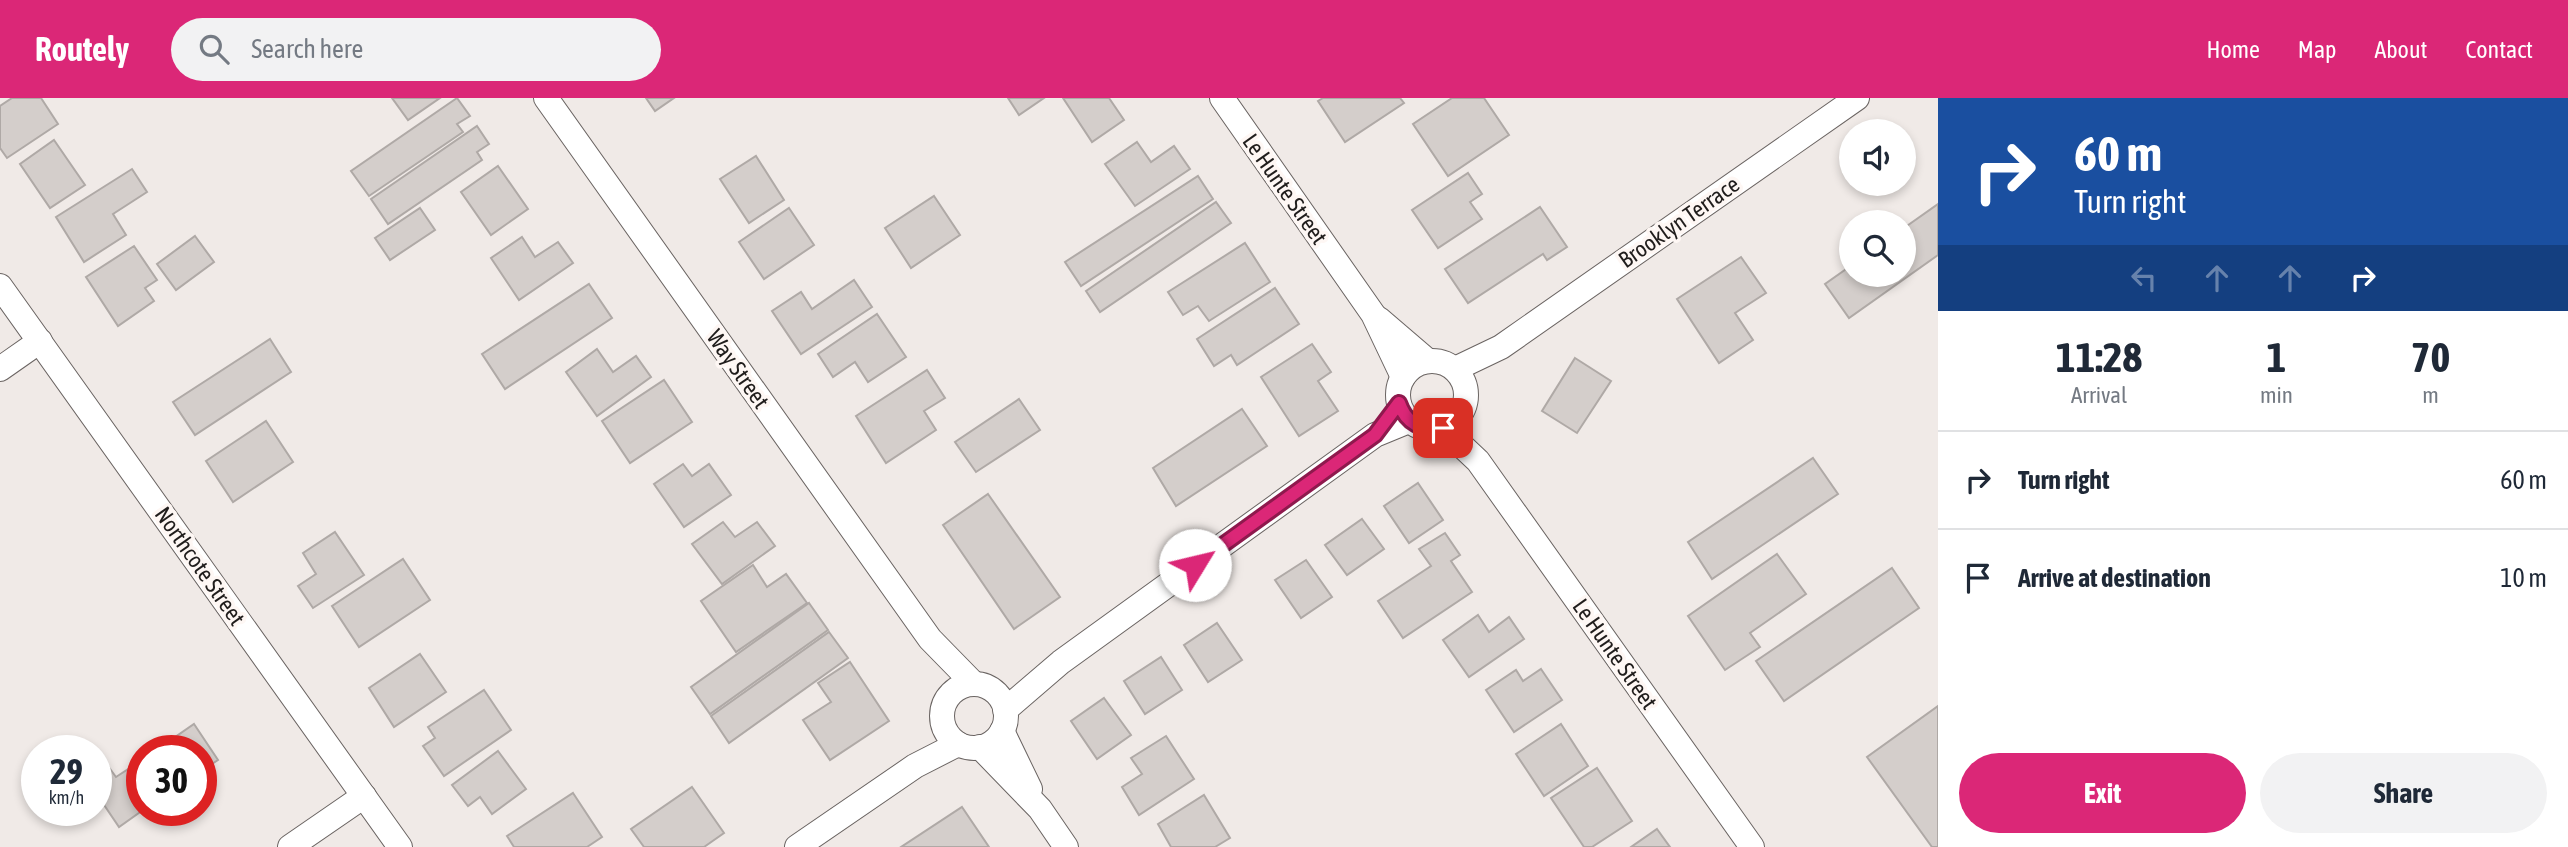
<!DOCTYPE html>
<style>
body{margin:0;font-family:"Asap Condensed",sans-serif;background:#f2f2f3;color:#1f2937;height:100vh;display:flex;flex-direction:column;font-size:26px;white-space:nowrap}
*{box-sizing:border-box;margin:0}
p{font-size:23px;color:#747a83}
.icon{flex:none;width:38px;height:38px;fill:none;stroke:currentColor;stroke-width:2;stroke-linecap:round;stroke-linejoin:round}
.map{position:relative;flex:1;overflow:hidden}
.sheet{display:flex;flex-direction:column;background:#fff;width:630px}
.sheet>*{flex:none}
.guide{background:#1a4fa0;color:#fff;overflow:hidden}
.fabs{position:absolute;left:1839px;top:21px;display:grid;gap:14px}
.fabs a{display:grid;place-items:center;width:77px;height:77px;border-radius:50%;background:#fff;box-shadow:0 4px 10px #0003;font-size:35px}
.speed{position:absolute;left:21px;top:637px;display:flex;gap:14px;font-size:35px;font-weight:700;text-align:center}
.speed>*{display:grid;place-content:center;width:91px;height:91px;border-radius:50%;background:#fff;box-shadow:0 4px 10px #0003;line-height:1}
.speed small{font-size:18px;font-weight:400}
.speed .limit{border:10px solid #d22;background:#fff;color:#111}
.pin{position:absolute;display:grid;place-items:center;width:60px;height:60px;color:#fff;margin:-30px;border-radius:14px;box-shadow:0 4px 10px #0006}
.me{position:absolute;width:77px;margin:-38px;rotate:54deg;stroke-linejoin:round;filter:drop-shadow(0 0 5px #0008)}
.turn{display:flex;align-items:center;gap:24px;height:147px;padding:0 21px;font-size:32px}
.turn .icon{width:91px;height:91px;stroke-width:2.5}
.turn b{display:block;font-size:49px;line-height:60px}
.lanes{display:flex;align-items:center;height:66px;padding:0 21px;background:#0003;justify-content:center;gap:35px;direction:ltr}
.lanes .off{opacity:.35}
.eta{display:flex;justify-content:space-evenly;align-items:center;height:119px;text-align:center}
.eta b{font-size:42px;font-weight:700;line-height:49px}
.action{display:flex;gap:14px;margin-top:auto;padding:14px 21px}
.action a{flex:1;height:80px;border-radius:42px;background:#db2777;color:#fff;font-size:28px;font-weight:700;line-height:80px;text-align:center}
.action a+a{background:#f2f2f3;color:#1f2937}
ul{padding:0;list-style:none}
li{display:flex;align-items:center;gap:21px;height:98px;padding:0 21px;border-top:2px solid #e0e1e3}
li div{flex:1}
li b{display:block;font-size:26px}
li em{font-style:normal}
header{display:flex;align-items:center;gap:42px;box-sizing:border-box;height:98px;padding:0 35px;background:#db2777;color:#fff}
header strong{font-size:33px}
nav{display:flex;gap:38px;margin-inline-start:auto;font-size:24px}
.search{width:490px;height:63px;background:#f2f2f3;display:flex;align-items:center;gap:18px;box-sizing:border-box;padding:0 24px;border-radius:38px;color:#747a83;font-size:26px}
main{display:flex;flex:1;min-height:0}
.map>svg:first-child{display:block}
.building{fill:#d4cecb;stroke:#afa9a6;stroke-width:2}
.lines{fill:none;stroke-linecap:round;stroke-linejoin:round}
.street-casing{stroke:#6a6462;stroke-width:26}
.street{stroke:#fff;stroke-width:24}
.route-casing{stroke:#8e194d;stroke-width:18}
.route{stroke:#db2777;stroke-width:12}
.labels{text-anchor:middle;stroke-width:7;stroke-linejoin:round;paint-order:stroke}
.street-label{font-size:23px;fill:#201d1c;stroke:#fef7f4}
</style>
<header>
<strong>Routely</strong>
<div class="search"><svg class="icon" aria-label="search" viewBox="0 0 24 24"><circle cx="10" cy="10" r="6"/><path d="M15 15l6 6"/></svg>Search here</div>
<nav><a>Home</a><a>Map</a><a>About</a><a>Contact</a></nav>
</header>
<main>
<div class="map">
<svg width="1938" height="749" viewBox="0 0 1938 749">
<rect width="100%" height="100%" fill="#f0eae7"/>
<g class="building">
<path d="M12,0H41L58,26L7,60L0,50V8Z"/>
<path d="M392,0H440L408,22Z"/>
<path d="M457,0L470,18L457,26L463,34L369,98L351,73Z"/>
<path d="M646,0H674L655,13Z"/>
<path d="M1008,0H1044L1019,17Z"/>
<path d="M1063,0H1109L1124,22L1092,44Z"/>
<path d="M1323,0H1400L1404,5L1345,44L1318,3Z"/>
<path d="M1452,0H1484L1509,37L1448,78L1413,26Z"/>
<path d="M477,28L489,46L477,54L482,62L388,126L371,101Z"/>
<path d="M54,42L85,87L50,110L20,66Z"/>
<path d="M1137,44L1151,64L1174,48L1190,71L1135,108L1105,66Z"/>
<path d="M756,58L784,102L749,125L720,81Z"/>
<path d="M498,68L528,111L491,137L461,94Z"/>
<path d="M132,71L147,94L113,116L126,137L84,164L56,119Z"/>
<path d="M1468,75L1482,96L1470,104L1482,121L1438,150L1412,112Z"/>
<path d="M1198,78L1213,101L1081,188L1065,164Z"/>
<path d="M934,98L960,137L911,170L885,130Z"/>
<path d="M1216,104L1231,125L1100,214L1086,193Z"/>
<path d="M1938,106V157L1849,220L1825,186L1852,167V177H1904V130Z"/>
<path d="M1540,109L1567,149L1547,162L1543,156L1468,205L1445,171Z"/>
<path d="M420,110L435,132L390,162L375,140Z"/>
<path d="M789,110L814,147L764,181L739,144Z"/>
<path d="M195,138L214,164L176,192L157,166Z"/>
<path d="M522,139L535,159L558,144L573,165L519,202L491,160Z"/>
<path d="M1245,145L1270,184L1209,223L1198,208L1183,217L1168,194Z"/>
<path d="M134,148L157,182L145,190L154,203L118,228L86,179Z"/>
<path d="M1741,159L1766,195L1735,215L1753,242L1719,265L1677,201Z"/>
<path d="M854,182L872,209L801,256L772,213L801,194L812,211Z"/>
<path d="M589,186L612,220L505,291L482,256Z"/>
<path d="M1275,190L1299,226L1237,267L1231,257L1214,268L1197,241Z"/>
<path d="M877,216L906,259L868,284L855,264L833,279L818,256Z"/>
<path d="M270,241L291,274L195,337L173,304Z"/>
<path d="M1312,246L1331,274L1318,283L1338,313L1299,338L1261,279Z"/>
<path d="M597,251L613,274L636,258L651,279L597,318L566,274Z"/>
<path d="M1575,260L1611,283L1577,335L1542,313Z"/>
<path d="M927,272L945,300L924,313L936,332L886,365L856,318Z"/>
<path d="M664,282L692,324L630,365L602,323Z"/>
<path d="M1019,301L1040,332L976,374L955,344Z"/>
<path d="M1242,311L1267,348L1176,408L1153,370Z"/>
<path d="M266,323L293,364L233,404L206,363Z"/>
<path d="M1813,360L1838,396L1712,481L1688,444Z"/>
<path d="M683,366L692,378L709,366L731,397L684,429L654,386Z"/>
<path d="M1418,385L1443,422L1409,445L1384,408Z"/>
<path d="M988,396L1060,499L1014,531L943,427Z"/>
<path d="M1362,421L1384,451L1347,477L1325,447Z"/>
<path d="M723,424L735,439L757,424L775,448L722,486L692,446Z"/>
<path d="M335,434L364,477L313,510L298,488L316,476L303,455Z"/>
<path d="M1445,435L1460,457L1451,463L1472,494L1403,540L1378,503L1431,468L1419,451Z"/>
<path d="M1777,456L1806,496L1750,535L1760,549L1725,572L1688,518Z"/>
<path d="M403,461L430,502L359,549L332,508Z"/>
<path d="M1306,462L1332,499L1301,520L1275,482Z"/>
<path d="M753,467L767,489L786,476L807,505L736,554L701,503Z"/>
<path d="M1892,470L1919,510L1784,603L1756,563Z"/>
<path d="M809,505L828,532L710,616L691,589Z"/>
<path d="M1478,517L1489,534L1509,519L1524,541L1469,579L1443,542Z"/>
<path d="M1217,525L1242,562L1208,584L1184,547Z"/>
<path d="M829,534L848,560L729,645L711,618Z"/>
<path d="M420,556L446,594L394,629L369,590Z"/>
<path d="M1161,559L1182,592L1145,616L1124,583Z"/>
<path d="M850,564L889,623L830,662L803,622L831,604L818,585Z"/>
<path d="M1541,571L1562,602L1514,634L1486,592L1516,572L1523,583Z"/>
<path d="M484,592L511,632L444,678L423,648L435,640L428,629Z"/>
<path d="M1104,600L1131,637L1097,661L1071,623Z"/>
<path d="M1938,608V749H1932L1867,659Z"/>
<path d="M194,626L218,662L201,673V653H155Z"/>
<path d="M1561,626L1588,668L1544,698L1516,656Z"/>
<path d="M1166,638L1194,681L1139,717L1122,689L1142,676L1131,660Z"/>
<path d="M498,653L526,691L492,716L480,699L468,708L452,687Z"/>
<path d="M142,662L143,712L119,729L96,695V676L108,668L116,679Z"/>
<path d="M1597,670L1632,723L1592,749H1584L1551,700Z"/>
<path d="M692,689L724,735L704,749H644L631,731Z"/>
<path d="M573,695L602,739L587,749H514L507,738Z"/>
<path d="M1204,697L1230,740L1215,749H1171L1158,726Z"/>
<path d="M962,709L989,749H901Z"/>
<path d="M1657,731L1670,749H1631Z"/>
</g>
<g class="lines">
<g class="street-casing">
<g id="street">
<path d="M546,0L930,541L974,586"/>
<path d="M1222,0L1373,216L1403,279"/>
<path d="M0,188L400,749"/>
<path d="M1379,221L1428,263"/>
<circle cx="1432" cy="297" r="34"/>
<path d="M0,271L40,243"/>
<path d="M1455,271L1501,249L1857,0"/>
<path d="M1443,330L1478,363L1752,749"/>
<circle cx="974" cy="618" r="32"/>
<path d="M1005,612L1061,564L1375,337L1409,323"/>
<path d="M1002,633L1030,691"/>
<path d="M980,649L1040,711L1066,749"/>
<path d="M290,749L364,698"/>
<path d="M797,749L915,668L958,646"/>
</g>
</g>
<use href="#street" class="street"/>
</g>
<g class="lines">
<g class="route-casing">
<path id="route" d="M1195,467L1375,337L1399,305C1406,325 1422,334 1443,330"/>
</g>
<use href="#route" class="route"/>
</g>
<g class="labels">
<g class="street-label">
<text transform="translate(1285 91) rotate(55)" y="8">Le Hunte Street</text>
<text transform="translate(1679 124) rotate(-35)" y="8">Brooklyn Terrace</text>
<text transform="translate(738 271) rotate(55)" y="8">Way Street</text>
<text transform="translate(200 468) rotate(55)" y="8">Northcote Street</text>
<text transform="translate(1615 556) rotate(55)" y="8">Le Hunte Street</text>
</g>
</g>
</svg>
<div class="fabs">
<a><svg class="icon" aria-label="sound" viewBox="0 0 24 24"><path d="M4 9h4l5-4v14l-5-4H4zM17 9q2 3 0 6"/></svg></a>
<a><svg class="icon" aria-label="search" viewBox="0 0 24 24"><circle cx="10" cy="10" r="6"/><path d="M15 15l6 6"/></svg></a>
</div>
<div class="speed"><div>29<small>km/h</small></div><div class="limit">30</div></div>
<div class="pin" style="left:1443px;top:330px;background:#d93025"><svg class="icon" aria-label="arrive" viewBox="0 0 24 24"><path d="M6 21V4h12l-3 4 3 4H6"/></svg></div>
<svg class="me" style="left:1195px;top:467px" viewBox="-20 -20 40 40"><circle r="19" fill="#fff"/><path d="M0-13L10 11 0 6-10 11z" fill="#db2777"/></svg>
</div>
<section class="sheet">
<div class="guide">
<div class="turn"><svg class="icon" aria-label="right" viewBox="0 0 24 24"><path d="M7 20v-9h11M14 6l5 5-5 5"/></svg><div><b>60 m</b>Turn right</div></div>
<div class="lanes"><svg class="icon off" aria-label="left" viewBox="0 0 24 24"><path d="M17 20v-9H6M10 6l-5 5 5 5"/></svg><svg class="icon off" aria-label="ahead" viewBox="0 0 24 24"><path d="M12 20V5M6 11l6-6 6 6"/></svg><svg class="icon off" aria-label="ahead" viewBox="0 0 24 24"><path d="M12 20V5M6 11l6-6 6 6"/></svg><svg class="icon" aria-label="right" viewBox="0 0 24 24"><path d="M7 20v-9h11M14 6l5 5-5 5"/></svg></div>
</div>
<div class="eta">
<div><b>11:28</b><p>Arrival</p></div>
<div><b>1</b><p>min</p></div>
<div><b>70</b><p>m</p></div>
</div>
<ul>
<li><svg class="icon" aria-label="right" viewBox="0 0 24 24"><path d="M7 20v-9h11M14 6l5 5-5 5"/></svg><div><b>Turn right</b></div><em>60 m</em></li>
<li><svg class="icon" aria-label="arrive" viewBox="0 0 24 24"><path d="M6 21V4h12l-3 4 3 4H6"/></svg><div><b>Arrive at destination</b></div><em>10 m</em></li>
</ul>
<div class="action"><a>Exit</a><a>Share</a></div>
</section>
</main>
